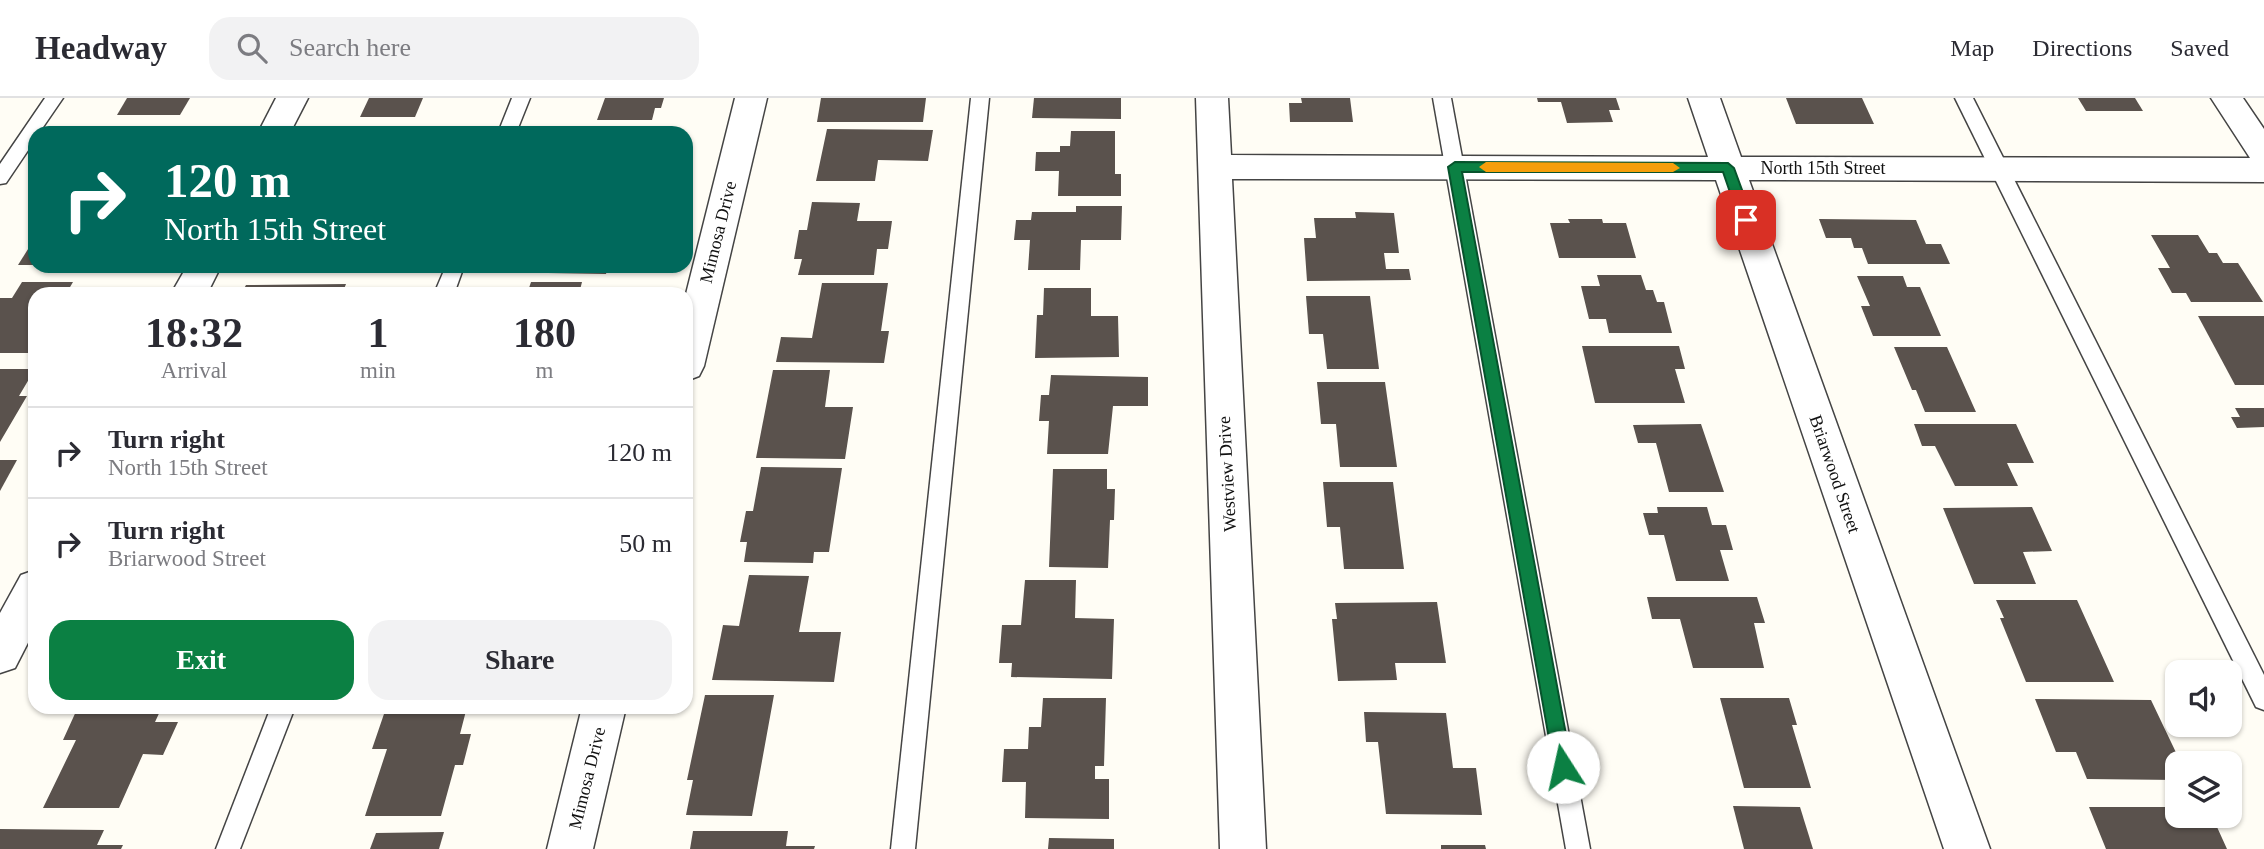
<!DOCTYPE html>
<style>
body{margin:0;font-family:Georgia,serif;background:#f2f2f3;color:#2b2b33;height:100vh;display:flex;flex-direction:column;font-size:26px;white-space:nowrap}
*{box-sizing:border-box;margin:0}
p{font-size:23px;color:#7c7c81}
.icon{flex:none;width:38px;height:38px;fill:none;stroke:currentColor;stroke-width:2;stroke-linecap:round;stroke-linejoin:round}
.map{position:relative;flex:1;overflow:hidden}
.drawer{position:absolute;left:28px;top:189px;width:665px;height:427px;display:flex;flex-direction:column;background:#fff;border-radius:21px;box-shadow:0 2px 5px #0004}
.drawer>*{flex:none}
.top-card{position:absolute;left:28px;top:28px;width:665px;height:147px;border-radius:21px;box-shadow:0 2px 5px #0004;background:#00695c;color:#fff;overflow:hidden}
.controls{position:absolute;left:2165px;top:562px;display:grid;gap:14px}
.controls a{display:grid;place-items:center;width:77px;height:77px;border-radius:14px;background:#fff;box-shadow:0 2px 5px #0004;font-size:35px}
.pin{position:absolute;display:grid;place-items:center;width:60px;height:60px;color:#fff;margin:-30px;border-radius:14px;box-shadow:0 4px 10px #0006}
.me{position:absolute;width:77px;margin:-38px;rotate:350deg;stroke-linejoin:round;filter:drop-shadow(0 0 5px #0008)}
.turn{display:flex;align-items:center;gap:24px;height:147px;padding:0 21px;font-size:32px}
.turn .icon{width:91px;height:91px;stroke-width:2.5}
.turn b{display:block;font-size:49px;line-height:60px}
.eta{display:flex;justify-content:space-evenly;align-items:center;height:119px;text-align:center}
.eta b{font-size:42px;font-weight:700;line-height:49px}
.primary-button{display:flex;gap:14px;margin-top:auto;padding:14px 21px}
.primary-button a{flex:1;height:80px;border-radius:21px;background:#0b8043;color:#fff;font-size:28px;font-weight:700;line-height:80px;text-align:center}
.primary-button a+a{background:#f2f2f3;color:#2b2b33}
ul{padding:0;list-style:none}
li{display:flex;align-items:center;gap:21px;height:91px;padding:0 21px;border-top:2px solid #e1e1e2}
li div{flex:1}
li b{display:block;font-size:26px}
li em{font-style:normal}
header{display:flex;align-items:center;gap:42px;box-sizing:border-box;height:98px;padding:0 35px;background:#fff;border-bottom:2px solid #e1e1e2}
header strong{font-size:33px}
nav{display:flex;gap:38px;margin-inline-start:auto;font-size:24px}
.search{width:490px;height:63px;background:#f2f2f3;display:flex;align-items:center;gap:18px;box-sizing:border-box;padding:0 24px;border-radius:21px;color:#7c7c81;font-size:26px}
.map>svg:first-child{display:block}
.building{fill:#5a524d}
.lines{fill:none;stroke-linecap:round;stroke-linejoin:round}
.lane-casing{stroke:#444;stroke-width:3}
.street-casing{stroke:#444;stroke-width:3}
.lane{fill:#fff;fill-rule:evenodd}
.street{fill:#fff;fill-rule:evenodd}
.route{fill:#0b8043;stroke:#07532c;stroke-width:2}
.slow{fill:#f59e0b}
.labels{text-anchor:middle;stroke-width:7;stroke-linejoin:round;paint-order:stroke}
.street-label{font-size:18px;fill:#111;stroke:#fff}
</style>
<header>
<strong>Headway</strong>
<div class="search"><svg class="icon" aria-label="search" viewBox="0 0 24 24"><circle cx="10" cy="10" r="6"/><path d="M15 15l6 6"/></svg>Search here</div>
<nav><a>Map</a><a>Directions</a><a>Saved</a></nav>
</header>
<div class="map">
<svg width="2264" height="751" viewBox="0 0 2264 751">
<rect width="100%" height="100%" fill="#fffdf5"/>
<g class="building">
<path d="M127,0H190L180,17H117Z"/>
<path d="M369,0H423L415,19H360Z"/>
<path d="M605,0H664L661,10H655L652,22H597Z"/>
<path d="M821,0H926L923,24H817Z"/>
<path d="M1034,0H1121V21L1032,20Z"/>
<path d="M1301,0H1350L1353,24H1290L1289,5H1302Z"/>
<path d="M1537,0H1616L1620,12H1609L1613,24L1567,25L1561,4H1538Z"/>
<path d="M1786,0H1862L1874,26H1796Z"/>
<path d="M2078,0H2135L2143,13H2086Z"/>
<path d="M184,30L182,35H119L121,32Z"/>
<path d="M572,30H654L652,35H570Z"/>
<path d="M827,31L933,32L928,63L878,62L875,83H816Z"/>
<path d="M1071,33H1115V76H1121V98H1058L1059,73H1035L1036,54H1060V48H1070Z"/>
<path d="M812,104L860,105L857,123H892L888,151H877L874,177H798L802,161H794L799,132H807Z"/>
<path d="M1076,108H1122L1121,142H1081L1080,172H1028L1030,142H1014L1016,122H1031L1032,114H1076Z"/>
<path d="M1355,114L1394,115L1399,155H1384L1386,171H1409L1411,182L1307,183L1304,140H1316L1314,120H1356Z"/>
<path d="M1568,121H1602L1603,125H1626L1636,160H1559L1550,125H1570Z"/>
<path d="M1819,121L1916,122L1926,146H1941L1950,166H1868L1862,150H1854L1851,140H1826Z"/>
<path d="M2151,137H2198L2209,155H2217L2223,165H2238L2263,204H2191L2186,195H2172L2158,170H2170Z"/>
<path d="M35,140V167H18Z"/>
<path d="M551,168H608L606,176L548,175Z"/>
<path d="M1597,177H1641L1646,192H1653L1657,204H1664L1672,235H1609L1606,221H1589L1581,188H1600Z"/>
<path d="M1857,178H1903L1907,189H1920L1941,238H1873L1861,208H1870Z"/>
<path d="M22,184H73L66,196H35V255H0V200H12Z"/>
<path d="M531,184H582L579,196H527Z"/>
<path d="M822,185H888L881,233H889L884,265L776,264L781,239L812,240Z"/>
<path d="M346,186L342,196H241L246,187Z"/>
<path d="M1044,190H1091V218H1118L1119,259L1035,260L1037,217H1043Z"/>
<path d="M1306,198H1370L1379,271H1327L1323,236H1309Z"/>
<path d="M2198,218H2264V287H2235Z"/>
<path d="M1582,248H1679L1685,271H1675L1685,305H1595Z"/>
<path d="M1894,249H1947L1976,314H1925L1916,292H1912Z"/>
<path d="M0,271H35L19,298H27L0,344Z"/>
<path d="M773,272H830L825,309H853L845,361L756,360Z"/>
<path d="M1051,277L1148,279V308H1113L1108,356H1047L1049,323H1039L1041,297H1049Z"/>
<path d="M1317,284H1385L1397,369H1340L1336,326H1321Z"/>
<path d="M2235,310H2264V329L2237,330L2231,319H2240Z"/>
<path d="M1701,326L1724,394H1669L1656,345H1638L1633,327Z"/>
<path d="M1914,326H2016L2034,365H2007L2018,388H1955L1935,348H1922Z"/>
<path d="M0,362H17L0,393Z"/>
<path d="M761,369L842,370L829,454H814L813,465L744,464L747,444H740L746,413H753Z"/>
<path d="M1053,371H1107V391H1115L1114,422H1110L1108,470L1049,469Z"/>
<path d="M1323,384H1393L1404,471H1344L1340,429H1327Z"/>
<path d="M1657,409H1707L1712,427H1726L1733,452H1720L1729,483H1676L1664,437H1649L1643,415H1658Z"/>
<path d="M2032,409L2052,453L2023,454L2036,486H1974L1943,410Z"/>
<path d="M749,477L809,478L799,534H841L834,584L712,582L723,527L739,528Z"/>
<path d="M1025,482H1076L1075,520L1114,521L1112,581L1011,579L1012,565H999L1002,527H1021Z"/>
<path d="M1647,499H1757L1765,525H1754L1764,570H1693L1680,521H1652Z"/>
<path d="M1996,502H2077L2114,584H2026L2000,520H2004Z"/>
<path d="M1437,504L1446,565H1395L1397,582L1338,583L1332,521H1337L1335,505Z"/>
<path d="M705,597H774L752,718L686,717L693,682H687Z"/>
<path d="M1043,600H1106L1104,668H1095V681H1109V721L1025,720L1026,684H1002L1004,651H1028L1029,629H1041Z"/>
<path d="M1720,600H1789L1797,627H1792L1811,690H1744Z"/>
<path d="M2035,601L2151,602L2181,665H2177V682L2087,681L2076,654H2056Z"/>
<path d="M78,609H162L155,624H178L163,657L143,656L119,710H43L76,642H63Z"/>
<path d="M402,609H467L460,636H471L463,667H455L441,718H365L387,651H372L385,613H401Z"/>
<path d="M1364,614L1446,615L1453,670H1476L1482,717L1386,716L1378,644H1366Z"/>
<path d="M1733,708L1800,709L1813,751H1744Z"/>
<path d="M2089,709H2177V718H2212L2227,751H2106Z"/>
<path d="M0,731L104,732L97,747H123L121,751H0Z"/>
<path d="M693,733H788L786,748H815L814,751H690Z"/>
<path d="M444,734L439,751H370L376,735Z"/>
<path d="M1049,740L1114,741V751H1048Z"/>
<path d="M1441,747H1485L1486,751H1441Z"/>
</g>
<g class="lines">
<g class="lane-casing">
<g id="lane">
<path d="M45,0H63L39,35H35V42L6,85L0,86V66Z"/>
<path d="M512,0H530L516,35H498Z"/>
<path d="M971,0H989L915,751H891Z"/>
<path d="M1433,0H1451L1590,751H1566Z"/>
<path d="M1955,0H1973L2264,577V612L2256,609Z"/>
<path d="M446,168H464L454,196H434Z"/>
<path d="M271,609H295L240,751H216Z"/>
</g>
</g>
<g class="street-casing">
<g id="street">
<path d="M276,0H308L290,35H258Z"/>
<path d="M735,0H767L704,268L699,278L686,283V196Z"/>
<path d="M1196,0H1228L1231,57L1708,59L1688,0H1720L1741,59L2250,60L2211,0H2243L2264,31V84L1749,82L1990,751H1944L1716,82L1232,81L1266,751H1220Z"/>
<path d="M187,168H221L207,196H171Z"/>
<path d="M35,472V531L15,570L0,575V515L21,477Z"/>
<path d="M582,609H626L593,751H547Z"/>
</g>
</g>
<use href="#lane" class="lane"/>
<use href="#street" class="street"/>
</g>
<path class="route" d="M1455,64L1728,65L1734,70L1753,122L1751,126H1741L1723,74H1462L1572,669L1569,675L1563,678L1556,675L1554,669L1448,69Z"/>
<path class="slow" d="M1486,64L1673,65L1680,70L1673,74H1486L1479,69Z"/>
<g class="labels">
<g class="street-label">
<text x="1823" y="76">North 15th Street</text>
<text transform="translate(718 134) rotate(-76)" y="6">Mimosa Drive</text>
<text transform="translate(1227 376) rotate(-93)" y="6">Westview Drive</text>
<text transform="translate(1835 376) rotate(71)" y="6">Briarwood Street</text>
<text transform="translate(587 680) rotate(-76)" y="6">Mimosa Drive</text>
</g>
</g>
</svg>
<div class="controls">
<a><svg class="icon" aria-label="sound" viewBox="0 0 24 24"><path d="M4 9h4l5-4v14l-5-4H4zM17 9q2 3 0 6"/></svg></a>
<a><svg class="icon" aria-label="layers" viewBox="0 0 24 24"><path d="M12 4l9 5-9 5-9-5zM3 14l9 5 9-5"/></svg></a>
</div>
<div class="pin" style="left:1746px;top:122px;background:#d93025"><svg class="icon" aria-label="arrive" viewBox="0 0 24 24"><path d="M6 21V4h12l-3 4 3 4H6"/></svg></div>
<svg class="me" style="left:1563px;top:669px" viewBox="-20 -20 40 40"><circle r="19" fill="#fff"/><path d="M0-13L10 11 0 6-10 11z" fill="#0b8043"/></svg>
<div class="top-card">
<div class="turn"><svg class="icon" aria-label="right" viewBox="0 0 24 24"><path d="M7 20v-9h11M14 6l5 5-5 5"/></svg><div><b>120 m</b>North 15th Street</div></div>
</div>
<section class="drawer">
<div class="eta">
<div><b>18:32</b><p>Arrival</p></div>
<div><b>1</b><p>min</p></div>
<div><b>180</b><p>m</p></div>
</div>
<ul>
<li><svg class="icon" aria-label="right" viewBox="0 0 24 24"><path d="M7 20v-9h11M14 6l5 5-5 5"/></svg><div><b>Turn right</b><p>North 15th Street</p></div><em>120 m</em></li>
<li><svg class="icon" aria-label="right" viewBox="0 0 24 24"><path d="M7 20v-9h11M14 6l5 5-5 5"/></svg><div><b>Turn right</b><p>Briarwood Street</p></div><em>50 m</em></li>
</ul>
<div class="primary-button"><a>Exit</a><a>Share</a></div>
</section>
</div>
